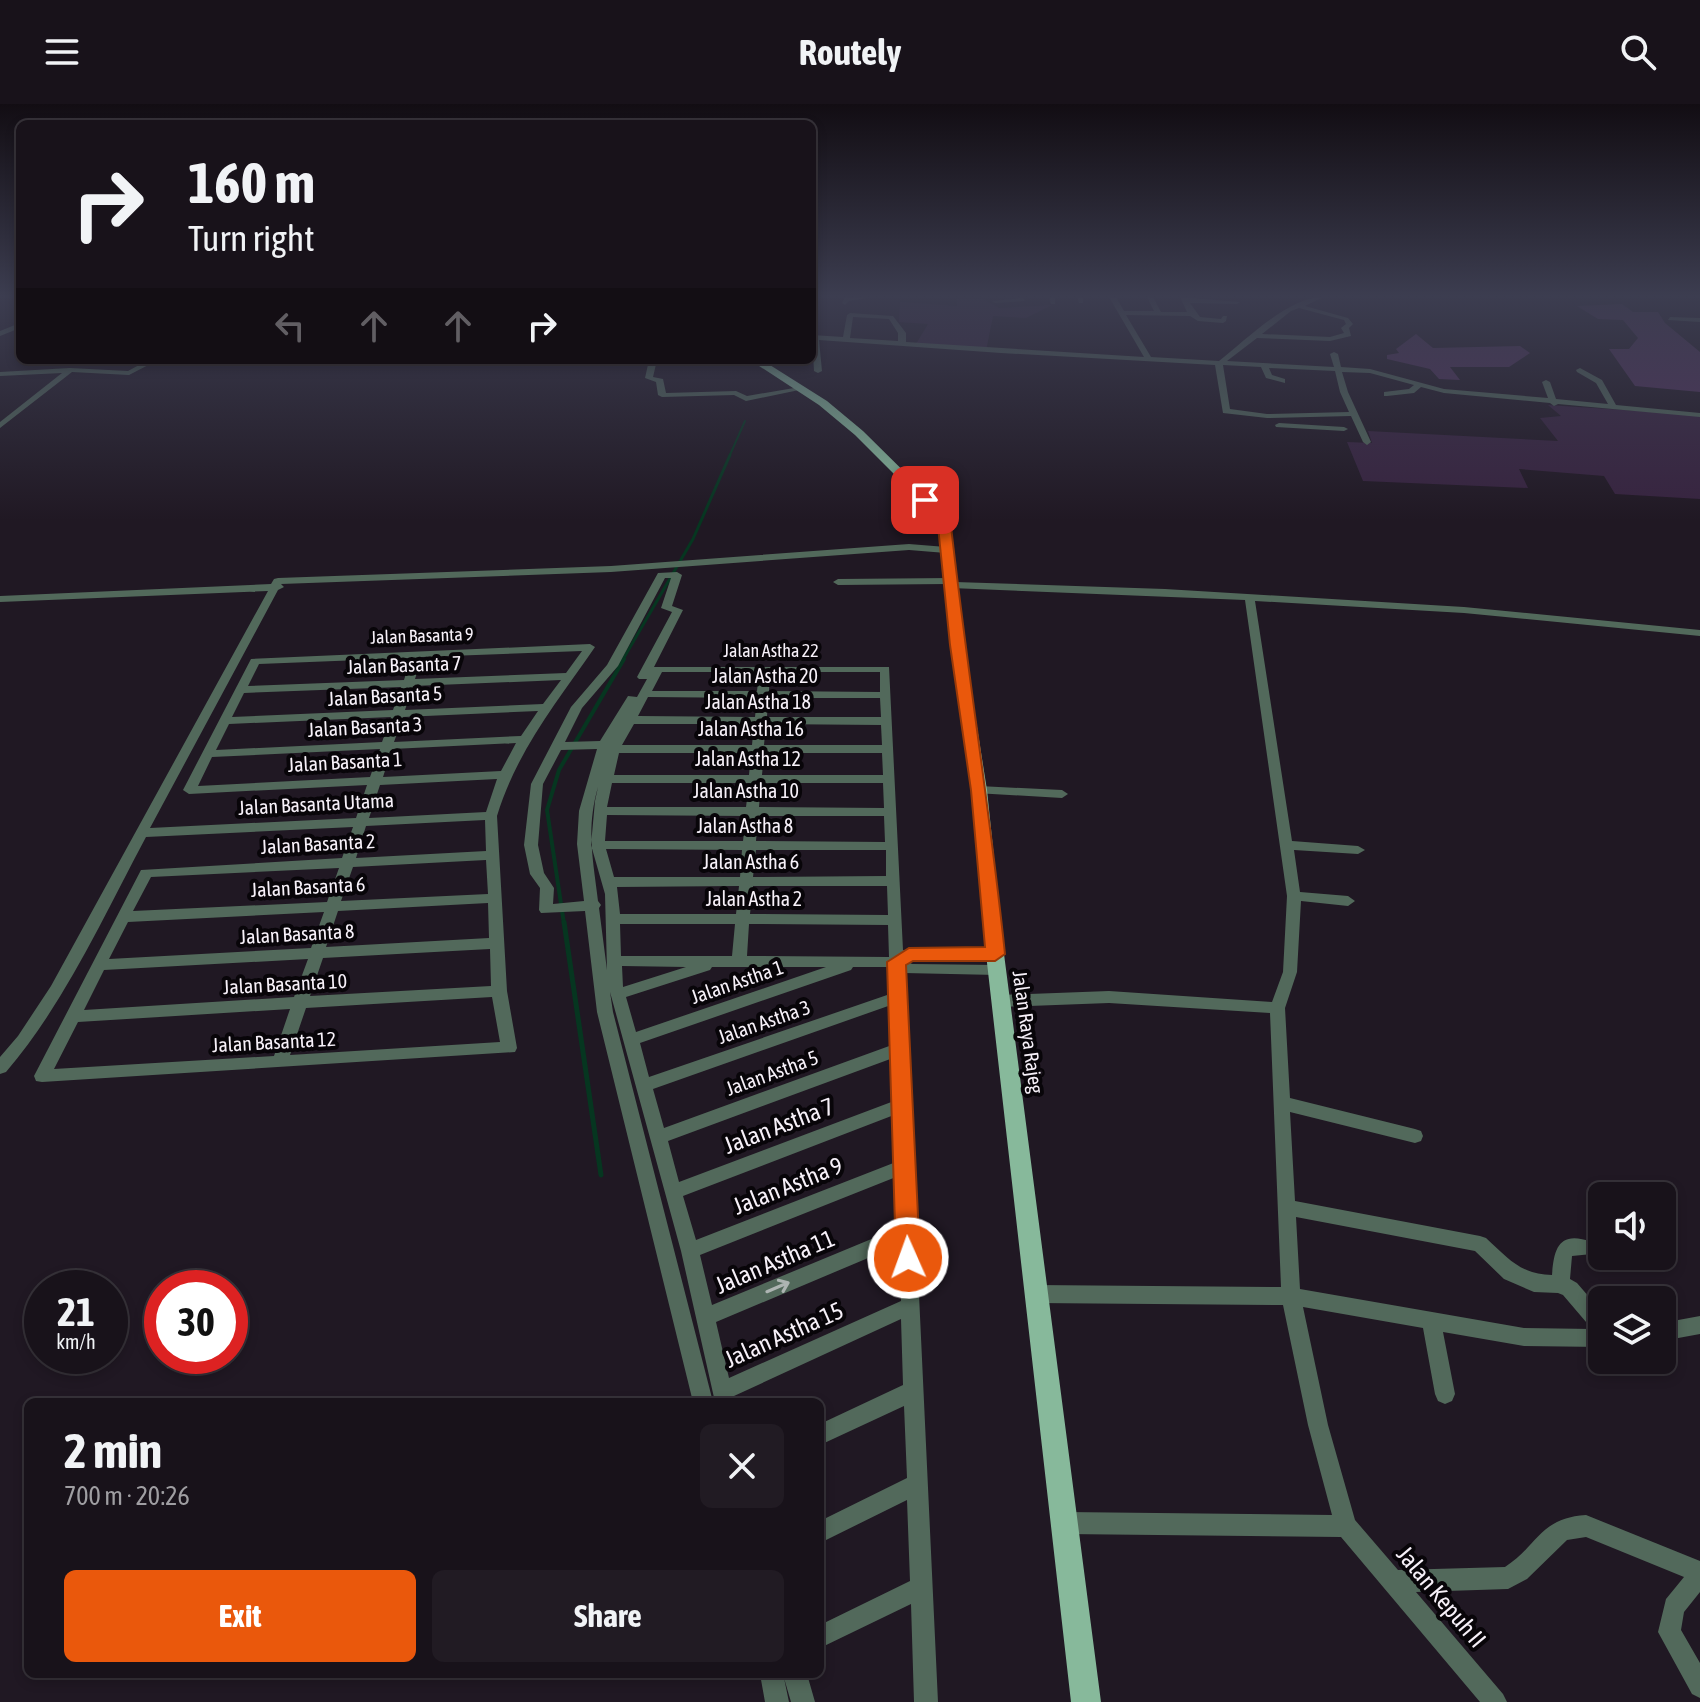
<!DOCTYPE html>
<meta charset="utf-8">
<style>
body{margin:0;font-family:"Asap Condensed",sans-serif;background:#211b23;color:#f1f3f6;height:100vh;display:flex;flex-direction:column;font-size:30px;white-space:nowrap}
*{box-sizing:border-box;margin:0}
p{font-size:26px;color:#9f9ea2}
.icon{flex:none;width:44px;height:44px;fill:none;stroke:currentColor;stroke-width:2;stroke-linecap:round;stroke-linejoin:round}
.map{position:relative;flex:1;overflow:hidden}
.details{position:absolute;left:24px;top:1294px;width:800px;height:280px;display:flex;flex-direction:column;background:#18121a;border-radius:12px;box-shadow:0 4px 12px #0003,0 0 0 2px #363239}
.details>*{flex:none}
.guide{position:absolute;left:16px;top:16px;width:800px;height:244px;border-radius:12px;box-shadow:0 4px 12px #0003,0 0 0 2px #363239;background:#18121a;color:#f1f3f6;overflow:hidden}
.buttons{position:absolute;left:1588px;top:1078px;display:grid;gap:16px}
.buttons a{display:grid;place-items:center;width:88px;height:88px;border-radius:12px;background:#18121a;box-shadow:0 4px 12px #0003,0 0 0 2px #363239;font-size:40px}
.speed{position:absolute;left:24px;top:1166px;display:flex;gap:16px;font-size:40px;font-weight:700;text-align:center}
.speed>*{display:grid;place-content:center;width:104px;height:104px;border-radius:50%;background:#18121a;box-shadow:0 4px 12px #0003,0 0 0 2px #363239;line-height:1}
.speed small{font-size:20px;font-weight:400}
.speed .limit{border:12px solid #d22;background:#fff;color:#111}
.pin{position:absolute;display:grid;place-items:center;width:68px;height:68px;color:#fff;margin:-34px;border-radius:16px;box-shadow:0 4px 12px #0006}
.me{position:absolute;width:88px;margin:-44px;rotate:358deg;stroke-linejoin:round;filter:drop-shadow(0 0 6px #0008)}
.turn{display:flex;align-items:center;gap:28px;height:168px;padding:0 40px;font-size:36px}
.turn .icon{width:104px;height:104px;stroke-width:2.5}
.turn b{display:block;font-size:56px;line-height:68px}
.lanes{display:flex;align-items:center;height:76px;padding:0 40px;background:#0003;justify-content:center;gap:40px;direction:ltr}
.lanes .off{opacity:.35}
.round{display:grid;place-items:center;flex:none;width:84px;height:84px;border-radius:12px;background:#211b23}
.headline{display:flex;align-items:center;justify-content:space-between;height:136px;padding:0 40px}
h1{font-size:48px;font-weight:700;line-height:60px}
.button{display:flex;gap:16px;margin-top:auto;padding:16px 40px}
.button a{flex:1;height:92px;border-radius:12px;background:#ea580c;color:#fff;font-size:32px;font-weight:700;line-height:92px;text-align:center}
.button a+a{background:#211b23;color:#f1f3f6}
header{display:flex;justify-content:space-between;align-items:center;height:104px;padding:0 40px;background:#18121a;font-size:36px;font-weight:700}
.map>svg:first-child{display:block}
.green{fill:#37233f}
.forest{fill:#51325c}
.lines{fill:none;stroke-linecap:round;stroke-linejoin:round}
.stream-far3{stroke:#063620;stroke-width:2}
.stream-far2{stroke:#063620;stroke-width:3}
.stream-far1{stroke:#063620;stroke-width:4}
.stream{stroke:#063620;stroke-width:5}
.minor{fill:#52695b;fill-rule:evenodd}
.major{fill:#87b99b;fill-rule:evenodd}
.oneway{stroke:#adb4b2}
.route{fill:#ea580c;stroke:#983908;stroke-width:2}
.labels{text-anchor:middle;stroke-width:8;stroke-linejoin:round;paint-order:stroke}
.far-street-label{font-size:18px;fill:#f7f1f9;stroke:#080509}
.street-label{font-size:20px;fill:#f7f1f9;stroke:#080509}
.near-street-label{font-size:24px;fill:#f7f1f9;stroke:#080509}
</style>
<header><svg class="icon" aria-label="menu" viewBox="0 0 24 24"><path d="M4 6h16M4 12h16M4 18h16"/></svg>Routely<svg class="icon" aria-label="search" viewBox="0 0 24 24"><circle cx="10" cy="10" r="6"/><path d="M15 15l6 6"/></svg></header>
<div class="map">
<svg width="1700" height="1598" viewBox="0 0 1700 1598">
<rect width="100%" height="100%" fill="#201823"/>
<g class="green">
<path d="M957,194L983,195L999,204L1052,201L1026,214L993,212L986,247L916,240L928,220L899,218L900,198L957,202Z"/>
<path d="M1548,301L1700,311V395L1615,390L1604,372L1519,365L1528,384L1363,377L1347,338L1372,339L1368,327L1558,337L1540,314L1561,312Z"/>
</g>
<g class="forest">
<path d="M1622,200L1633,208H1658L1665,219L1700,248V288L1635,282L1609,245H1629L1638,234L1623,216L1598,215L1577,202Z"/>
<path d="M1416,230L1433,244L1520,242L1530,249L1509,263H1450L1460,276L1439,275L1430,265L1387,255V251L1399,249L1396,245Z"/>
</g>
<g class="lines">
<path class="stream-far3" d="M729,353L745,317"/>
<path class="stream-far2" d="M622,557L693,435L730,351"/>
<path class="stream-far1" d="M564,820L547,706L559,666L624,555"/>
<path class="stream" d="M564,818L601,1071"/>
<g class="minor">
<path d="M872,193L849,197L845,201L842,199L845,193Z"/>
<path d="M1049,193H1055V200H1051Z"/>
<path d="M1077,193H1083V199H1079Z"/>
<path d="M1109,193H1116L1124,207H1154L1147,193H1153L1161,208H1187L1180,193L1240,198L1237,200L1190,199L1200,213L1221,215L1223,212H1227L1226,217L1223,219L1198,217L1190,212L1126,211L1151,253L1219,257C1246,236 1288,193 1323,193L1305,202L1348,214L1353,220L1349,224L1351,232L1330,237L1257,234L1227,257L1334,263L1330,250L1334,248L1338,250L1341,263L1370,265L1444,285L1548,294L1542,278L1546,276L1550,278L1556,295L1608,300L1596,279L1577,268L1576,266L1580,264L1602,276L1616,301L1700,309V313L1558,300L1554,302L1550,299L1444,289L1421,283L1414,289L1387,292H1384V288L1409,285L1414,281L1370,269L1342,268L1348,288L1371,338L1367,341L1363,338L1351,312L1267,314L1223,309L1215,261L1001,249L819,236L822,267L818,269L814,267L812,231L843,233L847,211L850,209L893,212L906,229V238L1144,253ZM1299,204L1344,216L1346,220L1341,224L1344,229L1330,233L1262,230L1291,207ZM853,213L889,215L898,229V237L850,234ZM1223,261L1261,263L1266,274L1285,279V275L1272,271L1269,264L1335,267L1340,288L1349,308L1267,310L1230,305Z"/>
<path d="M1023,194L1025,197L995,199L992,197Z"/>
<path d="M1670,213L1700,214V218L1668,216Z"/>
<path d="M20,219V224L0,232V227Z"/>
<path d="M99,256H158L129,271L72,268L0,324V318L62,269L0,272V268L70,264L128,267L139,261L103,258Z"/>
<path d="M649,256H657L653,273L663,275L666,289L736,287L747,292L800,283L804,285L746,297L734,291L662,293L658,291L656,278L645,274Z"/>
<path d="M1279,319L1344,323L1348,325L1344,327L1276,323L1275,321Z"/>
<path d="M909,440L946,443L951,446L946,449L909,446L611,468L281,480L284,483L278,486L150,724L356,714L367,681L189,690L183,686L251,555L590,540L595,543C558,597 517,646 497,712L507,887L517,944L515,948L42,978L36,977L34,972L141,766L342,754L353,723L146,733C103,813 65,899 6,968L0,970V953L18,932L51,882L268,487L0,498V492L271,480L274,475L278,474L611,462ZM582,547L566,569L415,575L422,553ZM411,554L404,576L248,582L259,560ZM561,576L543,600L405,606L413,582ZM401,583L393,606L232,613L244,589ZM538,607L521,632L394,638L403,613ZM391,613L382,638L216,646L229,620ZM516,639L501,667L383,673L392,645ZM380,645L370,673L198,682L212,653ZM497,675L486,708L369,714L380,681ZM485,716L486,747L356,754L366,722ZM486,756L488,790L341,797L353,763ZM339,764L327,798L133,807L151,773ZM488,799L489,834L326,843L338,807ZM324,808L311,844L109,855L128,818ZM490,845L491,882L310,892L323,854ZM308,855L294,893L84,906L104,866ZM492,893L500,938L290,951L306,904ZM290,905L274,952L54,965L78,918Z"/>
<path d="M677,468L682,471L672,502L683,506L654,563H889L903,846L995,845L1000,846L1002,850L1000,854L995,855H912L908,858L912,860L997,861L1002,862L1004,866L1002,870L997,871L904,869L938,1598H914L911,1500L820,1544V1521L910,1477L907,1396L820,1439V1417L907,1374L904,1302L820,1341V1320L903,1281L901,1215L734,1292L735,1298H715L681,1147L610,888L613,908L713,1298H693L597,908L585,807L541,809L539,806L540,784L530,770L524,741L531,680L571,603L607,561L658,469ZM665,474H671L661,504L672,508L637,573L639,575H647L637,593L628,592L600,637L565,638L582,604L618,562ZM662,568H759L757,587H652ZM770,568H880V588L769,587ZM648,593L757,594L755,613L638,612ZM768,594H880L881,613H767ZM634,620H754L752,641H622ZM766,620L881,621L882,641H764ZM597,645L579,707L577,740L584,797L553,800L554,784L544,769L538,741L543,680L561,646ZM619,649H751L749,671H614ZM764,649H882L883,671H762ZM612,679H749L746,703H607ZM761,679H883L884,704L759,703ZM598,683L595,697L591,741L605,790L607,866L599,804L601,801L598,797C593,755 586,725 598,683ZM607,711L746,712L743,737H605ZM758,712H884L885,738L756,737ZM606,745L742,746L740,773H614ZM756,746H886V772L753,773ZM739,782L736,810H620L617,783ZM753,782H887L888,811L750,810ZM620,820H735L732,852H621ZM749,820L888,821L889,853L747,852ZM622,862L686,863L623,883ZM712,863H826L636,928L626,893L710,866ZM853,863H889L890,890L649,973L640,939L851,866ZM891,901L892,941L664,1024L653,985ZM893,954L894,997L679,1078L668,1037ZM894,1011L896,1058L696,1136L683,1092ZM896,1073L898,1124L712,1201L700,1151ZM899,1141L901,1197L729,1274L716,1218Z"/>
<path d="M951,474L955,475V478L1165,485L1464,503L1700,526V532L1464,509L1255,497L1292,737L1358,742L1365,746L1358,750L1294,746L1300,788L1348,792L1355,797L1348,802L1301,797L1297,868L1285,904L1290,994L1415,1025L1421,1027L1423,1032L1421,1037L1415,1039L1290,1008L1295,1097L1480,1132L1486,1134C1509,1155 1520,1170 1552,1171C1554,1144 1559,1126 1592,1138L1595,1144L1592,1150L1572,1152L1570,1175L1577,1179L1602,1208V1243L1524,1242L1443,1228L1455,1290L1452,1297L1445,1300L1438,1297L1435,1290L1423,1224L1303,1203L1328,1321L1355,1416L1398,1466L1505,1463C1538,1442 1539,1414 1586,1411L1700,1457V1488L1684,1508L1681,1526L1700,1559V1594L1692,1590L1658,1528L1666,1495L1684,1473L1586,1433L1567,1436L1527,1475L1508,1485L1416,1488L1503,1590L1507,1598H1480L1341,1433L1065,1430L1057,1427L1054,1419L1057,1411L1065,1408L1332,1411L1308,1321L1283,1201L1035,1199L1028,1196L1026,1190L1028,1184L1035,1181L1281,1183L1270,909L1109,899L1001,903L996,901L993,897L996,893L1001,891L1109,887L1272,898L1283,868L1287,792L1245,496L951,484L947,480L838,481L833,478L838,475ZM1296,1113L1475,1147L1504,1175L1534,1188L1558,1189L1563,1191L1592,1225L1524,1224L1300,1185Z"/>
<path d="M979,682L1062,686L1068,690L1062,694L975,689L973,686L975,683Z"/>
<path d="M1700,1212V1230L1662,1237V1219Z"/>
<path d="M760,1570H807L815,1598H791L784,1574L789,1598H765Z"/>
</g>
<path class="major" d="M750,256H762L827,297L863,327L943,406L950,422L964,541L987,686L1004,850L1101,1598H1071L986,850L971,686L950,541L938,422L934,410L855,331L819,301Z"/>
</g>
<defs><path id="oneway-shaft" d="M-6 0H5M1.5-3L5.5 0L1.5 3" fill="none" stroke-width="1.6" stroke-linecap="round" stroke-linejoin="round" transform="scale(2)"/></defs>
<use class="oneway" href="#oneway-shaft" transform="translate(778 1183) rotate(-23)"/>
<linearGradient id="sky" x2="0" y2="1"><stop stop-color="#120d13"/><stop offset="0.46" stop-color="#3c3d50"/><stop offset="1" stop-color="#3c3d50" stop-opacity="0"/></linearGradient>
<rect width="1700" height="417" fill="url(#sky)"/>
<path class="route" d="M921,393H929L943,406L951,422C967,565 990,707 1005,850L995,857H913L906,861L920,1154L917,1161L908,1165L900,1161L896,1154L887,858L909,844L985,843L971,686L950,541L938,422Z"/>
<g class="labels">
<g class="far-street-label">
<text transform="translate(422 532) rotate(-2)" y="6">Jalan Basanta 9</text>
<text x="771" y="553">Jalan Astha 22</text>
</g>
<g class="street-label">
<text transform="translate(404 561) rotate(-2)" y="7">Jalan Basanta 7</text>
<text x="765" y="579">Jalan Astha 20</text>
<text transform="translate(385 592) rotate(-3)" y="7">Jalan Basanta 5</text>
<text x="758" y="605">Jalan Astha 18</text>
<text transform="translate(365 623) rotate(-3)" y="7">Jalan Basanta 3</text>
<text x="751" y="632">Jalan Astha 16</text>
<text x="748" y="662">Jalan Astha 12</text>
<text transform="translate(345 658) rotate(-3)" y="7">Jalan Basanta 1</text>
<text x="746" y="694">Jalan Astha 10</text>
<text transform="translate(316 700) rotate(-3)" y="7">Jalan Basanta Utama</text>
<text x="745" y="729">Jalan Astha 8</text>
<text transform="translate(318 740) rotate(-3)" y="7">Jalan Basanta 2</text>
<text x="751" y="765">Jalan Astha 6</text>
<text transform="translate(308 783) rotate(-3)" y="7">Jalan Basanta 6</text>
<text x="754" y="802">Jalan Astha 2</text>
<text transform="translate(297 830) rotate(-3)" y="7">Jalan Basanta 8</text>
<text transform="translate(737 878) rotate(-19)" y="7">Jalan Astha 1</text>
<text transform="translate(285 880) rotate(-3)" y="7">Jalan Basanta 10</text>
<text transform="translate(764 918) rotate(-19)" y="7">Jalan Astha 3</text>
<text transform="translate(1028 928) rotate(82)" y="7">Jalan Raya Rajeg</text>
<text transform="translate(274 938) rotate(-3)" y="7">Jalan Basanta 12</text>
<text transform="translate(772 969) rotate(-20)" y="7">Jalan Astha 5</text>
</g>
<g class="near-street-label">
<text transform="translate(779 1022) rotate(-21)" y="8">Jalan Astha 7</text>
<text transform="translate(788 1082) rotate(-22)" y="8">Jalan Astha 9</text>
<text transform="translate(775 1158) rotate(-23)" y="8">Jalan Astha 11</text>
<text transform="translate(784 1231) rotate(-24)" y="8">Jalan Astha 15</text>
<text transform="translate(1441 1493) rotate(50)" y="8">Jalan Kepuh II</text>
</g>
</g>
</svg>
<div class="buttons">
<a><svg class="icon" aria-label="sound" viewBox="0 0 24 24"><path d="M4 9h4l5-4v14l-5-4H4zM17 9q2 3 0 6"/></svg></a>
<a><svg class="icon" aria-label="layers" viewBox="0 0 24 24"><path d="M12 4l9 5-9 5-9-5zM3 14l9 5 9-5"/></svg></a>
</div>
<div class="speed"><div>21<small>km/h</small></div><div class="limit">30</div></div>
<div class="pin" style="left:925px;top:396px;background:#d93025"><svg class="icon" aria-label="arrive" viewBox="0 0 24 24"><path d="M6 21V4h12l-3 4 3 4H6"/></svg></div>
<svg class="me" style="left:908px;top:1154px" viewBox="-20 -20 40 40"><circle r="17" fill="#ea580c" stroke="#fff" stroke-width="3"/><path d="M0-11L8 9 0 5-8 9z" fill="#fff"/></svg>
<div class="guide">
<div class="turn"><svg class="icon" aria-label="right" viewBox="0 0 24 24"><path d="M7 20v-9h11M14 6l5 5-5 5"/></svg><div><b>160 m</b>Turn right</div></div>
<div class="lanes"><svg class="icon off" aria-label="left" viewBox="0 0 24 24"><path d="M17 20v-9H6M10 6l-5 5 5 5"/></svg><svg class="icon off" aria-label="ahead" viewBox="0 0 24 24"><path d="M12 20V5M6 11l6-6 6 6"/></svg><svg class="icon off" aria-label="ahead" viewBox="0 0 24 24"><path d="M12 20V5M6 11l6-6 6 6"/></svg><svg class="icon" aria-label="right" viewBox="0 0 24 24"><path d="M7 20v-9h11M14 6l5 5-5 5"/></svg></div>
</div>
<section class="details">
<div class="headline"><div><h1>2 min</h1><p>700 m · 20:26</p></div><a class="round"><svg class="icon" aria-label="close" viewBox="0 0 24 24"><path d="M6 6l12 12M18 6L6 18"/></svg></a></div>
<div class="button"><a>Exit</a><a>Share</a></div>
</section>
</div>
